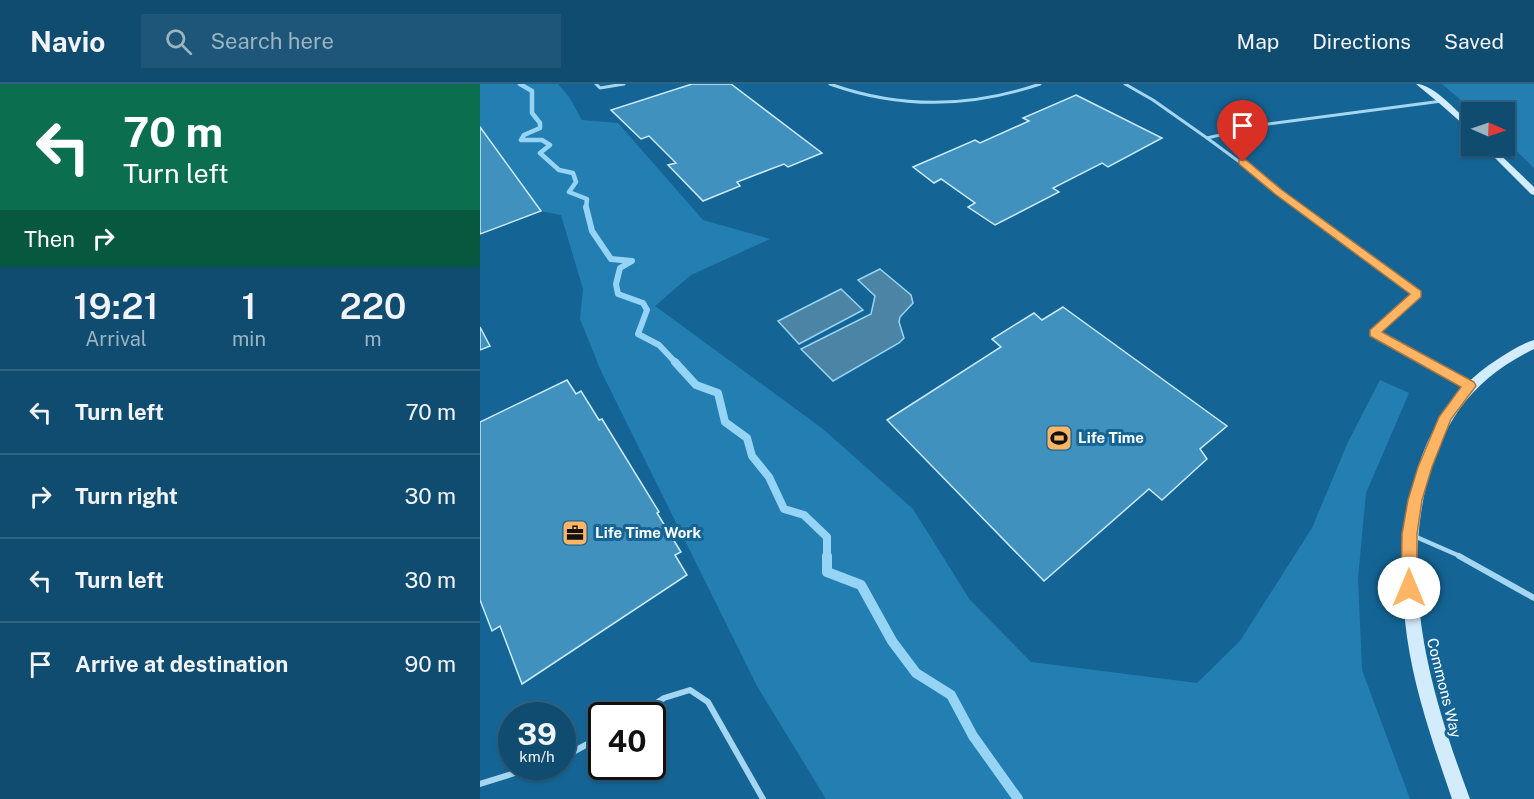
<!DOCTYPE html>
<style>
body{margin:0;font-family:"Public Sans",sans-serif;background:#1d5678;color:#f1f3f6;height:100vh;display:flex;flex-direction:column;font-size:22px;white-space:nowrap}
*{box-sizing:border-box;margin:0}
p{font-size:20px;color:#9bb4c3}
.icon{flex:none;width:33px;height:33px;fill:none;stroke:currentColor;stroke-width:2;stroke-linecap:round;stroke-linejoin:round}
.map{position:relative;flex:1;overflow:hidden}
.details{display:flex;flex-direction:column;background:#0f4c70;width:480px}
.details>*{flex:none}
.top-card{background:#0b6e4f;color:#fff;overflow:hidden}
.needle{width:39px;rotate:92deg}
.buttons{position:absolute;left:981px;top:18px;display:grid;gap:12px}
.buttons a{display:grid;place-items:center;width:54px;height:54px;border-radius:0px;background:#0f4c70;box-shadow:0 2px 4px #0004,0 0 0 2px #2f6383;font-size:30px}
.speed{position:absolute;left:18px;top:618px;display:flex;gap:12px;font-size:30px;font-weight:700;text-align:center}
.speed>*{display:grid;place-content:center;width:78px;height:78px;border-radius:50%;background:#0f4c70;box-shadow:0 2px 4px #0004,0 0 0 2px #2f6383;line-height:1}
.speed small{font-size:15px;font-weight:400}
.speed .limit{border:3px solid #111;border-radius:9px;background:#fff;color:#111}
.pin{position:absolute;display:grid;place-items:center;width:51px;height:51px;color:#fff;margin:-62px -26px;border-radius:50% 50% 50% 0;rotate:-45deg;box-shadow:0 0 6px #0007}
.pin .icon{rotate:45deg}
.me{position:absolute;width:66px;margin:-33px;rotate:0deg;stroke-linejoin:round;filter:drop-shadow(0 0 4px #0008)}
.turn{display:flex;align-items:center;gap:21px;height:126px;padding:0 24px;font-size:27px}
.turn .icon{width:78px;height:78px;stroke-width:2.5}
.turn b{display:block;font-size:42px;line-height:51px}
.then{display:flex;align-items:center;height:57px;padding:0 24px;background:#0003;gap:12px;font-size:22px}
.eta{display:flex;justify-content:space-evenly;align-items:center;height:102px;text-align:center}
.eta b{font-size:36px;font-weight:600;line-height:42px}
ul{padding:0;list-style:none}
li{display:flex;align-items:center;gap:18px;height:84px;padding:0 24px;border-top:2px solid #2f6383}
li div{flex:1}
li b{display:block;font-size:22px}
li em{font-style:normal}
header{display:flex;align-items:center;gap:36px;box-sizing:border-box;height:84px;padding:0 30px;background:#0f4c70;border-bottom:2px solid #2f6383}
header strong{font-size:28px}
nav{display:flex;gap:33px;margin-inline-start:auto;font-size:21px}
.search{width:420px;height:54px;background:#1d5678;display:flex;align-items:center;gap:15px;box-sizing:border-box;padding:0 21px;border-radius:0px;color:#9bb4c3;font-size:22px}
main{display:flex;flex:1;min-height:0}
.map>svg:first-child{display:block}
.green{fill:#237fb2}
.water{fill:#4b84a5;stroke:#96d4f5;stroke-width:1.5}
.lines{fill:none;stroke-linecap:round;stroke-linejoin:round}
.stream-far3{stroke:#96d4f5;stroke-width:4.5}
.stream-far2{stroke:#96d4f5;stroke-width:6}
.stream-far1{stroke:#96d4f5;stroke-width:8}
.stream{stroke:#96d4f5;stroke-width:10}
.building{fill:#4191be;stroke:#cbebfc;stroke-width:1.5}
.lane-far3{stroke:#a4d6f2;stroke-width:3}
.lane-far2{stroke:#a4d6f2;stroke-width:4}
.lane-far1{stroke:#a4d6f2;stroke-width:4.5}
.lane{stroke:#a4d6f2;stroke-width:6}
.secondary{fill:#d2ecfc;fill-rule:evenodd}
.route{fill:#ffb564;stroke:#a67641;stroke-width:1.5}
.labels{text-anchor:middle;stroke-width:6;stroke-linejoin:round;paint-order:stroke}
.poi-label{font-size:15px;font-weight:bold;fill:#fff;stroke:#146595;text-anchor:start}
.street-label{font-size:15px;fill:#fff;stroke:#146595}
</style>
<header>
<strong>Navio</strong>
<div class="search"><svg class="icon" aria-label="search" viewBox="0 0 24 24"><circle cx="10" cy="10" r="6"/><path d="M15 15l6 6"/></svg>Search here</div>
<nav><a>Map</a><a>Directions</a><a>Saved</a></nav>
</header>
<main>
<section class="details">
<div class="top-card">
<div class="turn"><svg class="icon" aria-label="left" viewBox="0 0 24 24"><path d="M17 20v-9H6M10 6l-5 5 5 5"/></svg><div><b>70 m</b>Turn left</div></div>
<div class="then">Then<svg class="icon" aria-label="right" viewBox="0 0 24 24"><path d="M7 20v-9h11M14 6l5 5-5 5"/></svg></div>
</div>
<div class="eta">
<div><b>19:21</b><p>Arrival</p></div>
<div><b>1</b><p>min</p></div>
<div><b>220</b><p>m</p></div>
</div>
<ul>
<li><svg class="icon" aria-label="left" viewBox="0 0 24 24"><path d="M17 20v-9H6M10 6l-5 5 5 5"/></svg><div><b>Turn left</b></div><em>70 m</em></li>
<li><svg class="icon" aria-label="right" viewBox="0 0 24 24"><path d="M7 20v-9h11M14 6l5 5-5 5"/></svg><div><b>Turn right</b></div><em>30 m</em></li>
<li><svg class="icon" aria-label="left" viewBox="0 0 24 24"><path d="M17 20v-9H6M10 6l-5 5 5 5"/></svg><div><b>Turn left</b></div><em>30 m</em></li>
<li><svg class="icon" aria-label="arrive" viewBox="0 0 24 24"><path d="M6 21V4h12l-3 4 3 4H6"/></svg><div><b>Arrive at destination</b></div><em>90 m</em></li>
</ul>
</section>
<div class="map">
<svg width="1054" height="715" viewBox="0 0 1054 715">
<rect width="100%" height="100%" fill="#146595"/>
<g class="green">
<path d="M0,0H78L89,13L102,36L138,39L223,136L290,155L211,191L175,222L343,345L433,425L490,516L551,578L717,599L760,557L832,444L868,358L900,296L929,309L886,409L878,494L882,586L930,715H346L277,602L121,287L100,235L103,205L81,131L61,127L0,43Z"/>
<path d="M962,0H1054V84L1025,56L1024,28H995Z"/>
</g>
<g class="water">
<path d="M400,185L431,211L433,219L420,233L419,238L424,254L419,259L353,297L321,265L391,230L395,212L378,196Z"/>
<path d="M361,205L383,226L319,260L298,237Z"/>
</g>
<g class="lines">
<path class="stream-far3" d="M40,0L52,7V29L60,39V44L44,51L41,56H62L70,61L60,69L79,86L93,89L96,98L89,108L107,115L106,124"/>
<path class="stream-far2" d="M106,123L112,147L131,175L152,177L140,184L136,200L138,210L163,219L167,226L158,250L179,261L196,279"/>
<path class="stream-far1" d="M195,278L216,301L238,309L245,338L267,354L272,372L289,393L304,425L324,431L347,453V473"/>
<path class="stream" d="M347,472V488L381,501L412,557L436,589L471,611L493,652L538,715"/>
</g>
<g class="building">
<path d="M212,0H251L342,69L308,83L304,80L257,98L260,102L223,117L188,81L196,79L169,52L161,55L131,26Z"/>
<path d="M596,11L682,54L628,83L622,79L573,104L579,108L515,141L488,123L495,119L461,95L454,99L433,83L495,56L500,59L549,37L543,34Z"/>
<path d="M0,43L61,127L0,150Z"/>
<path d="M583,223L747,342L720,365L727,375L682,416L669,405L564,497L407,336L521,263L512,255L554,229L562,236Z"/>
<path d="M0,243L10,262L0,266Z"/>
<path d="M87,296L96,310L101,307L119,336L122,335L179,428L177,429L201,468L195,471L207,491L42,600L20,542L12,547L0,516V338Z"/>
</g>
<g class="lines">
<g class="lane-far3">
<path d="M116,0L120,4L144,0"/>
<path d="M350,0C420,25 490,24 560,0"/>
<path d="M645,0L673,16L727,54"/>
<path d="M822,124L727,54L788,40L962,17"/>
</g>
<path class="lane-far2" d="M820,123L937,210L894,249L949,279"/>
<g class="lane-far1">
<path d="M947,278L989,301"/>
<path d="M934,452L982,473"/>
</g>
<g class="lane">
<path d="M979,472L1054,514"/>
<path d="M157,632L184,614L210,606L228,618L283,715"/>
<path d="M82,674L122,652"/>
<path d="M0,700L57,682"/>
</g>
<g class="secondary">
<path d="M936,0C954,0 978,29 992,41V48L959,19Z"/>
<path d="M1003,62H1011L1054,103V111L1051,110Z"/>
<path d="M1054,256V265C991,296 961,339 945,407C922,513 953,616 990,715H972C954,662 935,609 927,553C914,457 927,331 1018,275C1029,268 1041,260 1054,256Z"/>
</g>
</g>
<path class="route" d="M759,76H766L802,106L941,207V213L902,248L994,298L996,302L971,335L952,383L942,416L937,450V504L935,510L929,512L923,510L921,504L922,450L928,416L938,383L959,333L981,303L890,252V246L930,210L795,110L759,80Z"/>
<defs>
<g id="stadium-square" transform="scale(1.35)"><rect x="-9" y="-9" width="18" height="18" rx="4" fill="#ffb564" stroke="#146595"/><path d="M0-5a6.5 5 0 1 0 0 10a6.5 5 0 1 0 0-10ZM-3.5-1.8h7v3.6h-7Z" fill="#111"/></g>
<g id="office-square" transform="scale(1.35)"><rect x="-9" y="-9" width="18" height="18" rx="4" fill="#ffb564" stroke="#146595"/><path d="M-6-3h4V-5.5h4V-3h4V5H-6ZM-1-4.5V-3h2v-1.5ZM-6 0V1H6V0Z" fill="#111"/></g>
</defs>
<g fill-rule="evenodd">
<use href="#stadium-square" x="579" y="354"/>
<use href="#office-square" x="95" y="449"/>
</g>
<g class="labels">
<g class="poi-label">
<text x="598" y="359">Life Time</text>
<text x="115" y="454">Life Time Work</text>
</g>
<g class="street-label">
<text transform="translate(964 604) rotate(76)" y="5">Commons Way</text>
</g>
</g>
</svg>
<div class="buttons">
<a><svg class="needle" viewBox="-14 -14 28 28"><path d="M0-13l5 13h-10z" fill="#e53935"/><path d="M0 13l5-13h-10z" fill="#9bb4c3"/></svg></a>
</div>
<div class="speed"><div>39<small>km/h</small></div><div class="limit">40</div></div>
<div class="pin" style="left:763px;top:78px;background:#d93025"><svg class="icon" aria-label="arrive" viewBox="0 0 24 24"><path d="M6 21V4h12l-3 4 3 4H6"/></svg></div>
<svg class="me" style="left:929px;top:504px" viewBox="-20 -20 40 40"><circle r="19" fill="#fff"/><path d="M0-13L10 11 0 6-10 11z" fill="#ffb564"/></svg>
</div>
</main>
